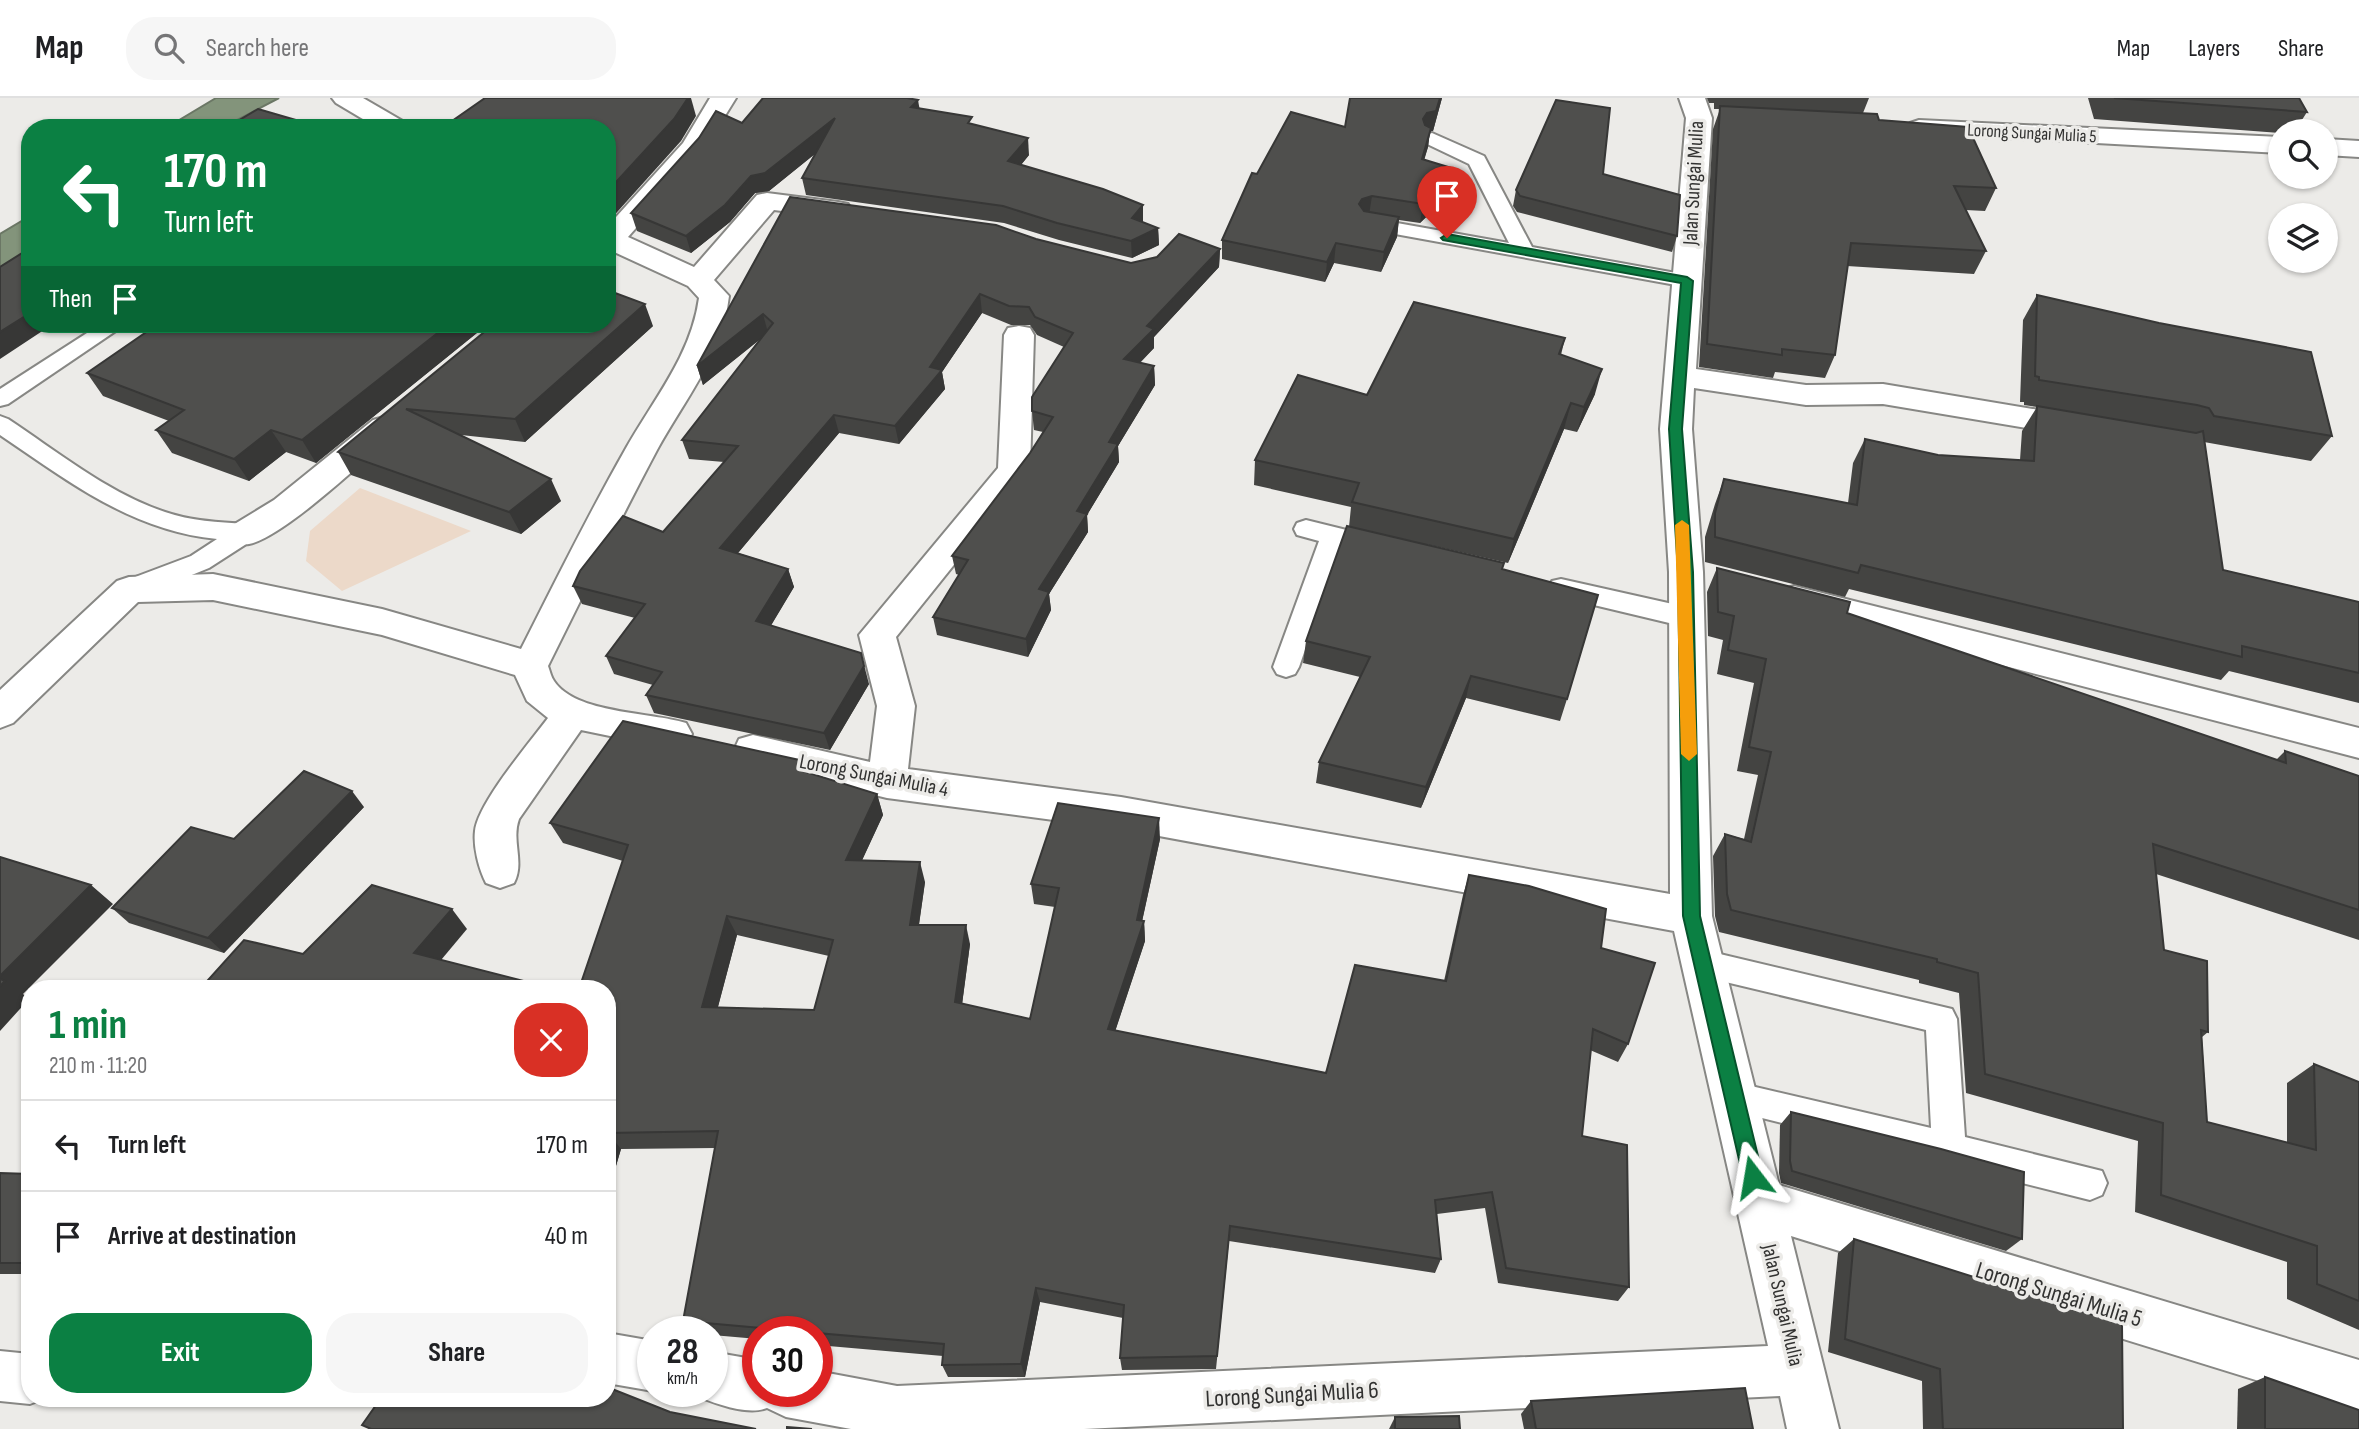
<!DOCTYPE html>
<meta charset="utf-8">
<style>
body{margin:0;font-family:"Sofia Sans Condensed",sans-serif;background:#f6f6f6;color:#202124;height:100vh;display:flex;flex-direction:column;font-size:26px;white-space:nowrap}
*{box-sizing:border-box;margin:0}
p{font-size:23px;color:#757577}
.icon{flex:none;width:38px;height:38px;fill:none;stroke:currentColor;stroke-width:2;stroke-linecap:round;stroke-linejoin:round}
.map{position:relative;flex:1;overflow:hidden}
.sheet{position:absolute;left:21px;top:882px;width:595px;height:427px;display:flex;flex-direction:column;background:#fff;border-radius:28px;box-shadow:0 2px 5px #0004}
.sheet>*{flex:none}
.guide{position:absolute;left:21px;top:21px;width:595px;height:214px;border-radius:28px;box-shadow:0 2px 5px #0004;background:#0b8043;color:#fff;overflow:hidden}
.fabs{position:absolute;left:2268px;top:21px;display:grid;gap:14px}
.fabs a{display:grid;place-items:center;width:70px;height:70px;border-radius:50%;background:#fff;box-shadow:0 2px 5px #0004;font-size:35px}
.speed{position:absolute;left:637px;top:1218px;display:flex;gap:14px;font-size:35px;font-weight:700;text-align:center}
.speed>*{display:grid;place-content:center;width:91px;height:91px;border-radius:50%;background:#fff;box-shadow:0 2px 5px #0004;line-height:1}
.speed small{font-size:18px;font-weight:400}
.speed .limit{border:10px solid #d22;background:#fff;color:#111}
.pin{position:absolute;display:grid;place-items:center;width:60px;height:60px;color:#fff;margin:-72px -30px;border-radius:50% 50% 50% 0;rotate:-45deg;box-shadow:0 0 7px #0007}
.pin .icon{rotate:45deg}
.me{position:absolute;width:77px;margin:-38px;rotate:346deg;stroke-linejoin:round;filter:drop-shadow(0 0 5px #0008)}
.turn{display:flex;align-items:center;gap:24px;height:147px;padding:0 28px;font-size:32px}
.turn .icon{width:91px;height:91px;stroke-width:2.5}
.turn b{display:block;font-size:49px;line-height:60px}
.then{display:flex;align-items:center;height:66px;padding:0 28px;background:#0003;gap:14px;font-size:26px}
.round{display:grid;place-items:center;flex:none;width:74px;height:74px;border-radius:28px;background:#f6f6f6}
.headline{display:flex;align-items:center;justify-content:space-between;height:119px;padding:0 28px}
h1{font-size:42px;font-weight:700;line-height:52px;color:#0b8043}
.button{display:flex;gap:14px;margin-top:auto;padding:14px 28px}
.button a{flex:1;height:80px;border-radius:28px;background:#0b8043;color:#fff;font-size:28px;font-weight:700;line-height:80px;text-align:center}
.button a+a{background:#f6f6f6;color:#202124}
ul{padding:0;list-style:none}
li{display:flex;align-items:center;gap:21px;height:91px;padding:0 28px;border-top:2px solid #e0e0e0}
li div{flex:1}
li b{display:block;font-size:26px}
li em{font-style:normal}
header{display:flex;align-items:center;gap:42px;box-sizing:border-box;height:98px;padding:0 35px;background:#fff;border-bottom:2px solid #e0e0e0}
header strong{font-size:33px}
nav{display:flex;gap:38px;margin-inline-start:auto;font-size:24px}
.search{width:490px;height:63px;background:#f6f6f6;display:flex;align-items:center;gap:18px;box-sizing:border-box;padding:0 24px;border-radius:28px;color:#757577;font-size:26px}
.map>svg:first-child{display:block}
.green{fill:#ecd9c9}
.water{fill:#83947b;stroke:#6b7765;stroke-width:2}
.lines{fill:none;stroke-linecap:round;stroke-linejoin:round}
.lane-casing{stroke:#878784;stroke-width:4}
.street-casing{stroke:#878784;stroke-width:4}
.lane{fill:#fff;fill-rule:evenodd}
.street{fill:#fff;fill-rule:evenodd}
.wall{fill:#444442;fill-rule:evenodd}
.shaded-wall{fill:#373736}
.building{fill:#4f4f4d;stroke:#373736;stroke-width:2;fill-rule:evenodd}
.route{fill:#0b8043;stroke:#07532c;stroke-width:2}
.slow{fill:#f59e0b}
.labels{text-anchor:middle;stroke-width:7;stroke-linejoin:round;paint-order:stroke}
.far-street-label{font-size:18px;fill:#323231;stroke:#ecebe8}
.street-label{font-size:21px;fill:#323231;stroke:#ecebe8}
.near-street-label{font-size:24px;fill:#323231;stroke:#ecebe8}
</style>
<header>
<strong>Map</strong>
<div class="search"><svg class="icon" aria-label="search" viewBox="0 0 24 24"><circle cx="10" cy="10" r="6"/><path d="M15 15l6 6"/></svg>Search here</div>
<nav><a>Map</a><a>Layers</a><a>Share</a></nav>
</header>
<div class="map">
<svg width="2359" height="1331" viewBox="0 0 2359 1331">
<rect width="100%" height="100%" fill="#ecebe8"/>
<path class="green" d="M360,390L471,433L342,493L306,463L310,433Z"/>
<g class="water">
<path d="M216,0H279L222,30H166Z"/>
<path d="M30,118V153L0,172V136Z"/>
</g>
<g class="lines">
<g class="lane-casing">
<g id="lane">
<path d="M1432,35L1484,58L1532,149L1687,177L1694,179L1697,183L1694,187L1687,189L1362,130L1359,126L1362,122L1369,120L1509,145L1469,66L1425,45L1423,41L1425,37Z"/>
<path d="M101,226H126L8,306L0,308V291Z"/>
<path d="M0,318L8,321C58,354 108,395 165,414C191,423 218,424 245,426L254,429L257,435L254,441L209,470L140,498L131,500L122,498L118,491L122,484L191,458L217,441C132,433 68,383 0,337Z"/>
<path d="M1306,422L1387,442L1390,448L1387,454L1378,457L1341,448L1299,569L1295,576L1286,579L1277,576L1273,569L1319,443L1297,437L1294,431L1297,425Z"/>
<path d="M1561,481L1686,509L1695,512L1699,519L1695,526L1686,529L1552,497L1548,490L1552,483Z"/>
<path d="M1703,852L1952,911L1957,921L1965,1039L2102,1073L2107,1085L2102,1097L2090,1102L1722,1010L1718,999L1722,988L1734,984L1931,1030L1926,932L1692,876L1688,866L1692,856Z"/>
</g>
</g>
<g class="street-casing">
<g id="street">
<path d="M332,0H363L406,25L410,30H378L336,5Z"/>
<path d="M710,0H736L702,55L628,139L694,169L757,97L767,95L838,104L848,106L852,112L848,118L838,120L774,112L714,182L729,198C722,258 685,301 657,352C619,423 584,496 548,568C550,573 551,579 554,583C576,616 651,614 686,625L692,636L686,647L673,651L581,632L519,721C511,743 525,764 514,785L500,790L486,785C479,771 473,749 475,733C478,705 530,644 548,620L527,603L515,577L382,537L213,502L138,504L13,625L0,630V592L117,483L129,479L213,476L382,511L521,551C555,484 588,417 625,352C653,302 691,258 699,200L688,188L612,153L607,154V129L683,45Z"/>
<path d="M1679,0H1705L1712,20L1696,271L1806,287L1883,286L2081,319L2092,322L2097,329L2092,336L2081,339L1883,306L1806,307L1694,290L1692,331L1703,474L1712,818L1779,1087L2359,1262V1314L1791,1138L1839,1331H1787L1780,1298L1084,1331H851L786,1319L767,1310C747,1318 714,1305 694,1297L692,1293H712V1254L758,1262V1293H817V1273L897,1288L1768,1248L1674,833L1121,731L887,700L753,667L739,663L734,652L739,641L753,637L870,664L877,608L859,537L998,370L1004,237L1008,230L1019,228L1030,230L1034,237L1030,372L896,539L915,608L908,671L1121,699L1670,796L1669,474L1660,331L1686,20Z"/>
<path d="M1919,22L2280,39V55L1910,35L1906,30L1910,25Z"/>
<path d="M2326,41L2359,43V59L2326,57Z"/>
<path d="M384,319L395,322L400,329L395,336C364,362 284,439 249,446C243,447 239,445 233,443L228,435L233,427L274,402L373,322Z"/>
<path d="M1794,488L2359,630V660L1782,510L1776,501L1782,492Z"/>
<path d="M607,1235L653,1243V1293L607,1285Z"/>
<path d="M0,1253L30,1256V1300H45L30,1306L0,1303Z"/>
</g>
</g>
<use href="#lane" class="lane"/>
<use href="#street" class="street"/>
</g>
<g class="wall">
<path d="M1350,0H1442L1433,33H1430L1428,49L1424,61L1455,91L1420,125L1399,122L1397,139L1381,174L1334,165L1325,184L1222,161V142L1257,76L1345,29Z"/>
<path d="M1707,0H1869L1863,15L1879,22L1996,90L1985,113L1966,112L1986,153L1974,176L1847,168L1835,257L1825,280L1775,274L1773,280L1699,269L1713,31L1720,11H1714V5H1709Z"/>
<path d="M2088,0H2299L2307,14L2295,33H2280V35L2094,21Z"/>
<path d="M919,10L973,27L1029,57L1021,67L1143,107V124L1158,130L1159,147L1132,160L1059,142L1004,125L806,97L802,80L815,56L769,93L755,95L730,124L691,155L637,133L631,115L742,25Z"/>
<path d="M1603,76L1677,138L1672,154L1517,114L1513,108L1516,92Z"/>
<path d="M790,99L1036,141L1131,165L1220,151L1219,169L1154,239V250L1140,265L1154,268L1155,287L1118,348L1119,364L1087,417L1088,434L1049,496L1051,512L1028,559L937,537L933,519L959,477L956,476L952,458L1030,355L1043,334L1034,332L1032,313L1064,249L1037,237L1030,227H1011L982,215L942,274L945,291L899,346L839,335L738,455L788,471L794,489L771,527L869,586L830,652L654,615L646,597L653,587L614,576L606,558L635,520L582,506L573,488L663,434L724,364L689,361L682,342L760,241L703,287L697,268Z"/>
<path d="M2037,197L2332,338L2311,363L2204,344L2223,472L2359,504V605L2229,573L2221,582L1849,491L1845,499L1705,464V439L1715,406L1724,381L1848,405L1853,365L1865,341L1938,357L2020,362L2022,333L2037,309L2024,307V304H2020L2023,222Z"/>
<path d="M158,226H488L316,365L286,354L249,383L172,355L156,332L169,323L103,298L87,275Z"/>
<path d="M494,226L653,228L525,344L461,337L561,403L521,436L351,377L338,354Z"/>
<path d="M1565,240L1561,257L1595,296L1577,334L1564,331L1508,465L1425,446L1503,471L1567,601L1560,623L1466,600L1421,710L1316,685L1319,664L1360,579L1303,565L1306,543L1349,429L1351,409L1254,387L1255,362Z"/>
<path d="M1717,470L2276,662L2285,653L2359,678V842L2156,776L2164,852L2208,934L2202,939L2207,1024L2287,1045V985L2314,966L2359,984V1232L2287,1201V1164L2135,1114L2138,1043L1966,995L1959,895L1919,885V882L1719,834L1715,818L1713,758L1725,736L1744,741L1758,677L1737,673L1754,585L1717,576L1723,542L1708,538L1707,494Z"/>
<path d="M804,663L808,675L877,696L883,717L862,762L925,784L919,827L970,846L962,906L1030,921L1055,809L1034,806L1031,786L1160,741L1142,823H1144L1145,843L1115,933L1326,975L1444,883L1463,797L1469,777L1601,850L1628,946L1618,964L1590,952L1582,1038L1629,1189L1618,1203L1498,1185L1485,1110L1437,1116L1441,1161L1435,1175L1229,1143L1216,1271L1122,1272L1120,1260L1123,1220L1040,1204L1025,1279H948L942,1267L943,1258L817,1247V1234H758V1241L712,1237V1234H694L683,1223L715,1050L621,1051L607,1098V891L623,763L563,745L550,725ZM737,837L829,858L814,912L718,909Z"/>
<path d="M364,709L224,855L129,825L112,810L234,741Z"/>
<path d="M1791,1014L2022,1141L2006,1153L1781,1085L1779,1075L1780,1027Z"/>
<path d="M0,1075L30,1076V1176H0Z"/>
<path d="M1854,1141L2123,1331H1923L1922,1283L1828,1254L1838,1155Z"/>
<path d="M2265,1279L2359,1331H2237L2238,1291Z"/>
<path d="M1531,1303L1753,1331H1524L1521,1316Z"/>
<path d="M1395,1319L1460,1331H1389Z"/>
</g>
<g class="shaded-wall">
<path d="M688,0H691L696,18L681,43L610,122L607,114V94Z"/>
<path d="M1440,0H1442L1433,33H1430L1428,49L1419,80L1424,34L1423,21Z"/>
<path d="M918,2L921,19L911,9Z"/>
<path d="M835,20L838,37L769,93L755,95L730,124L691,155L686,138L751,78Z"/>
<path d="M1028,40L1029,57L1010,80L1008,63Z"/>
<path d="M1458,72L1455,91L1420,125L1423,106Z"/>
<path d="M1372,98L1369,117L1360,120L1359,106L1362,101Z"/>
<path d="M1143,107V124L1132,120Z"/>
<path d="M1399,119L1397,139L1381,174L1384,154Z"/>
<path d="M1158,130L1159,147L1132,160L1131,143Z"/>
<path d="M1336,145L1334,165L1325,184L1327,164Z"/>
<path d="M1220,151L1219,169L1154,239V250L1125,279L1124,261L1147,228Z"/>
<path d="M980,196L982,215L942,274L945,291L899,346L895,328L930,269Z"/>
<path d="M645,206L653,228L525,344L515,321Z"/>
<path d="M30,215V226H53L0,261V234Z"/>
<path d="M763,216L768,235L703,287L697,268Z"/>
<path d="M449,226H488L316,365L302,342Z"/>
<path d="M1154,268L1155,287L1118,348L1119,364L1087,417L1088,434L1049,496L1051,512L1028,559L1026,541L1039,491L1109,344Z"/>
<path d="M1602,271L1595,296L1577,334L1584,309Z"/>
<path d="M1571,305L1564,331L1508,465L1514,441Z"/>
<path d="M834,317L839,335L727,468L720,450Z"/>
<path d="M271,332L286,354L249,383L234,361Z"/>
<path d="M551,381L561,403L521,436L509,414Z"/>
<path d="M788,471L794,489L763,541L756,523Z"/>
<path d="M861,555L869,586L830,652L824,635Z"/>
<path d="M1471,578L1466,600L1421,710L1426,689Z"/>
<path d="M804,663L811,684L799,672Z"/>
<path d="M352,693L364,709L224,855L208,840Z"/>
<path d="M877,696L883,717L853,782L846,762Z"/>
<path d="M1159,720L1160,741L1138,842L1137,822Z"/>
<path d="M920,764L925,784L916,846L910,827Z"/>
<path d="M91,787L113,806L23,896L29,901L0,933V878Z"/>
<path d="M452,811L467,831L431,874L414,855Z"/>
<path d="M727,818L737,837L713,927L702,909Z"/>
<path d="M1144,823L1145,843L1110,949L1108,931Z"/>
<path d="M966,827L970,846L960,922L955,904Z"/>
<path d="M608,1035L621,1051L607,1098V1038Z"/>
<path d="M1036,1190L1040,1204L1025,1279L1021,1266Z"/>
</g>
<g class="building">
<path d="M485,0H688L674,21L607,94V30H442Z"/>
<path d="M763,0H907L918,2L911,9L972,19L968,25L1028,40L1008,63L1103,91L1143,107L1132,120L1158,130L1131,143L1057,125L1003,108L802,80L835,20L765,75L751,78L725,107L686,138L631,115L699,40L716,13L742,25Z"/>
<path d="M1350,0H1440L1436,13L1427,15L1423,21L1425,27L1431,30L1422,61L1458,72L1423,106L1372,98L1362,101L1359,106L1364,113L1399,119L1384,154L1336,145L1327,164L1222,142L1252,75L1257,76L1291,14L1345,29Z"/>
<path d="M2114,0H2299L2307,14Z"/>
<path d="M1556,2L1610,10L1603,76L1680,97L1677,138L1520,98L1516,92Z"/>
<path d="M1720,8L1877,16L1879,22L1968,29L1996,90L1954,88L1986,153L1851,145L1835,257L1782,251V257L1707,246Z"/>
<path d="M258,11L320,29L319,30H226Z"/>
<path d="M790,99L996,127L1036,141L1131,165L1157,159L1179,136L1220,151L1147,228L1154,231L1124,261L1154,268L1109,344L1118,346L1077,413L1087,416L1039,491L1049,494L1026,541L933,519L968,462L952,458L1030,355L1053,319L1032,313V299L1073,235L1035,219L1029,209L1009,208L980,196L930,269L942,272L895,328L834,317L720,450L788,471L756,523L861,555L864,568L824,635L646,597L662,574L606,558L645,506L573,488L580,473L623,418L663,434L738,348L682,342L773,225L763,216L697,268Z"/>
<path d="M30,150V215L0,234V169Z"/>
<path d="M607,192L645,206L515,321L406,311L551,381L509,414L338,354L494,226H607Z"/>
<path d="M2037,197L2159,225L2311,254L2332,338L2214,318L2209,310L2197,307L2039,282V279L2035,278Z"/>
<path d="M1414,204L1565,240L1559,256L1602,271L1584,309L1571,305L1514,441L1352,404L1359,385L1255,362L1298,277L1367,297Z"/>
<path d="M158,226H449L302,342L271,332L234,361L156,332L184,312L87,275Z"/>
<path d="M2037,308L2196,335L2203,333L2223,472L2359,504V575L2242,548V559L1861,467L1858,475L1715,439V415L1724,381L1857,407L1865,341L1938,357L2034,363Z"/>
<path d="M1347,428L1504,465L1502,471L1598,497L1567,601L1471,578L1426,689L1319,664L1370,559L1306,543Z"/>
<path d="M1717,470L1850,504L1847,515L2286,665L2285,653L2359,678V812L2153,746L2164,852L2207,863L2208,934L2201,932L2207,1024L2316,1052L2314,966L2359,984V1203L2317,1186V1148L2161,1097L2163,1025L1985,976L1978,875L1937,864V861L1731,812L1727,796L1725,736L1751,744L1771,654L1749,649L1766,561L1728,552L1734,518L1718,514Z"/>
<path d="M623,623L804,663L799,672L877,696L846,762L920,764L910,827H966L955,904L1030,921L1059,790L1031,786L1058,705L1159,720L1137,822L1144,823L1108,931L1326,975L1355,867L1446,883L1469,777L1529,788L1606,811L1601,850L1655,865L1628,946L1593,931L1582,1038L1627,1047L1629,1189L1506,1170L1492,1094L1435,1102L1441,1161L1230,1128L1217,1258L1120,1260L1124,1207L1036,1190L1021,1266L942,1267L944,1246L817,1235V1234H806L683,1223L718,1033L608,1035L607,1038V891H579L628,747L550,725ZM727,818L833,842L814,912L702,909Z"/>
<path d="M304,673L352,693L208,840L112,810L191,729L234,741Z"/>
<path d="M0,759L91,787L0,878Z"/>
<path d="M372,787L452,811L414,855L555,891H200L244,842L303,856Z"/>
<path d="M0,881L5,883L0,888Z"/>
<path d="M1791,1014L1941,1051L2024,1074L2022,1141L1792,1073L1790,1063Z"/>
<path d="M0,1075L30,1076V1165H0Z"/>
<path d="M1854,1141L2122,1226L2123,1331H1943L1940,1271L1845,1241Z"/>
<path d="M2265,1279L2359,1312V1331H2265Z"/>
<path d="M607,1289L670,1314L756,1331H371L362,1327L381,1300H607Z"/>
<path d="M1745,1290L1753,1331H1536L1531,1303Z"/>
<path d="M1459,1318L1460,1331H1395V1319Z"/>
<path d="M787,1329L812,1331H787Z"/>
</g>
<path class="route" d="M1447,136L1687,179L1693,183L1682,331L1693,474L1700,818L1763,1079L1760,1086L1753,1088L1746,1086L1743,1079L1683,818L1678,474L1669,331L1681,185L1443,142L1441,140Z"/>
<path class="slow" d="M1682,422L1689,427L1697,656L1689,663L1681,656L1675,427Z"/>
<g class="labels">
<g class="far-street-label">
<text transform="translate(2032 35) rotate(3)" y="6">Lorong Sungai Mulia 5</text>
</g>
<g class="street-label">
<text transform="translate(1693 85) rotate(-87)" y="7">Jalan Sungai Mulia</text>
<text transform="translate(874 677) rotate(11)" y="7">Lorong Sungai Mulia 4</text>
<text transform="translate(1783 1207) rotate(77)" y="7">Jalan Sungai Mulia</text>
</g>
<g class="near-street-label">
<text transform="translate(2059 1196) rotate(17)" y="8">Lorong Sungai Mulia 5</text>
<text transform="translate(1292 1296) rotate(-3)" y="8">Lorong Sungai Mulia 6</text>
</g>
</g>
</svg>
<div class="fabs">
<a><svg class="icon" aria-label="search" viewBox="0 0 24 24"><circle cx="10" cy="10" r="6"/><path d="M15 15l6 6"/></svg></a>
<a><svg class="icon" aria-label="layers" viewBox="0 0 24 24"><path d="M12 4l9 5-9 5-9-5zM3 14l9 5 9-5"/></svg></a>
</div>
<div class="speed"><div>28<small>km/h</small></div><div class="limit">30</div></div>
<div class="pin" style="left:1447px;top:140px;background:#d93025"><svg class="icon" aria-label="arrive" viewBox="0 0 24 24"><path d="M6 21V4h12l-3 4 3 4H6"/></svg></div>
<svg class="me" style="left:1753px;top:1079px" viewBox="-20 -20 40 40"><path d="M0-17L14 15 0 8-14 15z" fill="#0b8043" stroke="#fff" stroke-width="4"/></svg>
<div class="guide">
<div class="turn"><svg class="icon" aria-label="left" viewBox="0 0 24 24"><path d="M17 20v-9H6M10 6l-5 5 5 5"/></svg><div><b>170 m</b>Turn left</div></div>
<div class="then">Then<svg class="icon" aria-label="arrive" viewBox="0 0 24 24"><path d="M6 21V4h12l-3 4 3 4H6"/></svg></div>
</div>
<section class="sheet">
<div class="headline"><div><h1>1 min</h1><p>210 m · 11:20</p></div><a class="round" style="background:#d93025;color:#fff"><svg class="icon" aria-label="close" viewBox="0 0 24 24"><path d="M6 6l12 12M18 6L6 18"/></svg></a></div>
<ul>
<li><svg class="icon" aria-label="left" viewBox="0 0 24 24"><path d="M17 20v-9H6M10 6l-5 5 5 5"/></svg><div><b>Turn left</b></div><em>170 m</em></li>
<li><svg class="icon" aria-label="arrive" viewBox="0 0 24 24"><path d="M6 21V4h12l-3 4 3 4H6"/></svg><div><b>Arrive at destination</b></div><em>40 m</em></li>
</ul>
<div class="button"><a>Exit</a><a>Share</a></div>
</section>
</div>
